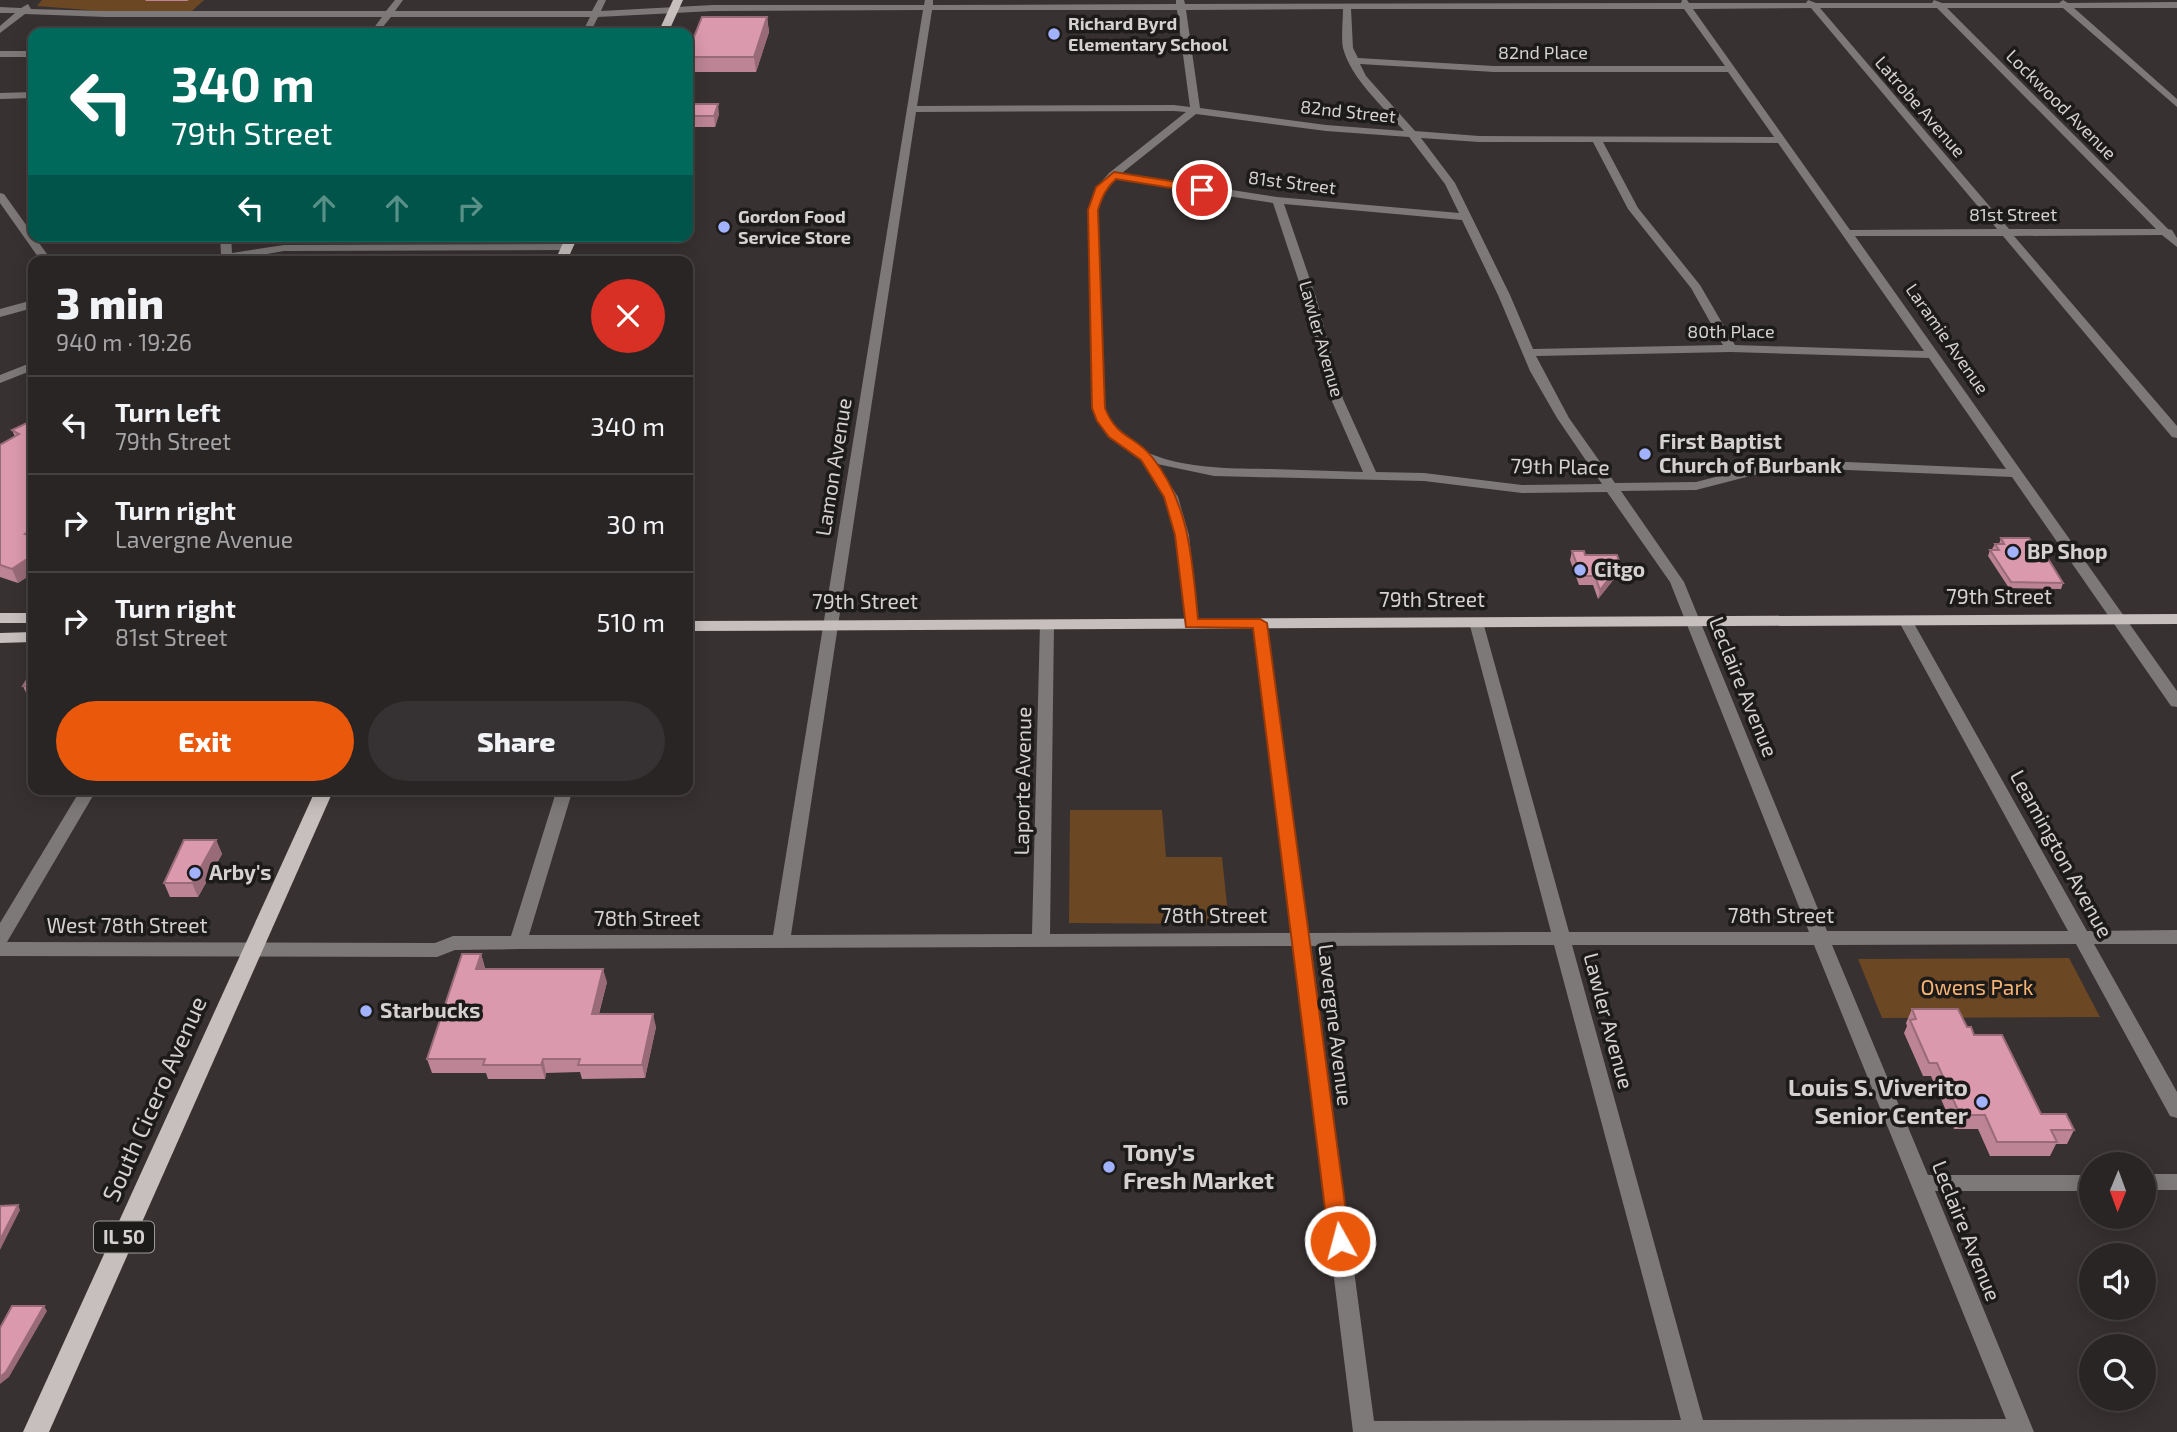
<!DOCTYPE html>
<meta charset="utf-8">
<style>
body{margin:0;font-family:"Exo 2",sans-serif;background:#363132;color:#f1f3f6;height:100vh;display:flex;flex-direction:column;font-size:26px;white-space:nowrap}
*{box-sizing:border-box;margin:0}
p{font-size:23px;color:#a5a5a7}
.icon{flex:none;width:38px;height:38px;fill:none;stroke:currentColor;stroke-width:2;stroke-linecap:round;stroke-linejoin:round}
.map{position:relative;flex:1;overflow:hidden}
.details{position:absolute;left:28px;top:256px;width:665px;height:539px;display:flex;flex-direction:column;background:#2a2525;border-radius:14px;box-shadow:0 4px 18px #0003,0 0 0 2px #464242}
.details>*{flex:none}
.top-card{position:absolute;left:28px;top:28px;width:665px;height:214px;border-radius:14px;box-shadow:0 4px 18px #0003,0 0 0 2px #464242;background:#00695c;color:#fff;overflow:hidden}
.needle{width:46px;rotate:181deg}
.fabs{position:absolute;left:2079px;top:1152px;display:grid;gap:14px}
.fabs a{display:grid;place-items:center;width:77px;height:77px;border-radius:50%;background:#2a2525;box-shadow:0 4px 18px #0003,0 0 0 2px #464242;font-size:35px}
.pin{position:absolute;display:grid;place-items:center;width:60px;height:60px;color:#fff;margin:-30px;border:4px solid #fff;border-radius:50%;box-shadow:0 2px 7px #0007}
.me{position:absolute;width:77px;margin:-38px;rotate:353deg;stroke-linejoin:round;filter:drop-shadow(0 0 5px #0008)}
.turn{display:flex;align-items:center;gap:24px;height:147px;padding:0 28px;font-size:32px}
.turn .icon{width:91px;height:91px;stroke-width:2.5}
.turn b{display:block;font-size:49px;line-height:60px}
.lanes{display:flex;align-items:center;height:66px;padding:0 28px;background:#0003;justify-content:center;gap:35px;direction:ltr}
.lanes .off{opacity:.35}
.round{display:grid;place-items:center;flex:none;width:74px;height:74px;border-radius:37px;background:#363132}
.head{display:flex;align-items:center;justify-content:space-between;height:119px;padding:0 28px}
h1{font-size:42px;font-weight:800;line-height:52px}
.cta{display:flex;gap:14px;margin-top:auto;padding:14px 28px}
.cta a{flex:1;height:80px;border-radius:42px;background:#ea580c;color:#fff;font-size:28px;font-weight:800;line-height:80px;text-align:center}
.cta a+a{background:#363132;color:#f1f3f6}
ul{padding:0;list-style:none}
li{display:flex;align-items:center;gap:21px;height:98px;padding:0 28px;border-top:2px solid #464242}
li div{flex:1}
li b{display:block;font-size:26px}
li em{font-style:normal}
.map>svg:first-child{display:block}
.green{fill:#6c4723}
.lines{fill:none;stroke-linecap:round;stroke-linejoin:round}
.minor{fill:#7d7978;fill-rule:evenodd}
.major{fill:#c6bfbd;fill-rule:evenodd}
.wall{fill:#bc8495}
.shaded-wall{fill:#996b79}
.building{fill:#db99ad;stroke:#996b79;stroke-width:2}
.route{fill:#ea580c;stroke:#983908;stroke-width:2}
.poi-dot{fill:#a3b2fd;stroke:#1d1a1a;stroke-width:2.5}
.labels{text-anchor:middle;stroke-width:7;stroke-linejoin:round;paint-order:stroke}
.far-poi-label{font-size:18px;font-weight:bold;fill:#d5d1d1;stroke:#1d1a1a;text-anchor:start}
.far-street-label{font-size:18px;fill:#d5d1d1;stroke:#1d1a1a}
.shield{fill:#1d1a1a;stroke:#9e9a9a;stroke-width:2}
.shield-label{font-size:19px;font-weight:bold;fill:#d5d1d1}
.poi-label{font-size:21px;font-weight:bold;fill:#d5d1d1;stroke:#1d1a1a;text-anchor:start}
.street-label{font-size:21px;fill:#d5d1d1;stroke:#1d1a1a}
.park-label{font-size:21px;fill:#f8b473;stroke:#1d1a1a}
.near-poi-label{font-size:24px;font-weight:bold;fill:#d5d1d1;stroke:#1d1a1a;text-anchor:end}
.near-street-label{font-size:24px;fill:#d5d1d1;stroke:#1d1a1a}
</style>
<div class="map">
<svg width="2177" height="1432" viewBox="0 0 2177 1432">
<rect width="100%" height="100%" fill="#383131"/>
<g class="green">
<path d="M42,0H204L192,11H100L37,6Z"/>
<path d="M1070,810H1162L1166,857H1222L1229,924L1069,923Z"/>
<path d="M2069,958L2100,1017L1882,1018L1858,959Z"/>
</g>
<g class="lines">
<g class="minor">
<path d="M395,0H403L395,11H592L598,0H606L601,11L713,5H924L925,0H933V5L1176,4V0H1184L1185,4L1681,3L1682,0H1687L1689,3H1806L1808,0L1816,3H1932L1934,0L1942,3H2059L2063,0L2068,3L2177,2V8H2074L2177,99V107L2063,8H1947L2168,229L2172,230L2177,238V247L2162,235L2014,236L2177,426V438L2172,437L2003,236H1855L2177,691V707L2171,706L2012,477L1801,468L1758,474L1696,490L1621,491L1684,582L1827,931H2068L1898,620L1905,616L1912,620L2087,931L2177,930V944H2094L2177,1092V1118L2170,1116L2076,944L1832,945L1928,1175H2091V1191H1935L2034,1432H1353L1293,946L518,949L455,950L437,957L0,956V923L81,789H97L7,942L435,943L453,936H511L557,789H573L529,935H773L923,10L713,11L598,17L590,33H582L590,17H391L378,33H370L382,17H106L25,14L0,33V26L15,13H0V7L21,8L28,4L31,9L106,11H386ZM1811,8L1997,229L1850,230L1693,9ZM1820,8H1937L2156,229H2009ZM1343,9C1343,21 1341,36 1343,48C1351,79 1383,106 1404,131L1326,125L1200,108L1186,10ZM1351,9H1684L1725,66H1494L1358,58L1353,48ZM932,10H1177L1190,107L1174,105L917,106ZM1360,64L1494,72H1728L1774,137L1479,136L1415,131L1366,76ZM1174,111L1186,112L1109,173L1097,187L1088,210L1092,408L1097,421L1108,437L1141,460L1164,497L1175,535L1186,627L1191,628L1198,624L1189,535L1178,497L1157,464L1214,476L1424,481L1522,493L1607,492L1670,582L1809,932H1569L1483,622L1476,618L1469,622L1551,932L1309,933L1267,623L1260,619L1253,623L1291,933L1050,934L1054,624L1047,620L1040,624L1032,934L791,935L916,112ZM1196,114L1326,131L1409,137L1445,184L1459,213L1277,197L1122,173ZM1421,138L1479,142H1593L1628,209L1691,288L1723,345L1533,349L1510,295L1455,183ZM1603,142L1778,143L1924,351L1735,345L1700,285L1638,208ZM1115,179L1273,203L1304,297L1331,399L1363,472C1332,471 1302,470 1271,469C1215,468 1129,471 1104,408L1098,210L1107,188ZM1284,204L1462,220L1498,295L1530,371L1557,418L1602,484L1522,485L1424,473L1376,472L1343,399L1316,297ZM1731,352L1929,358L2006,469L1801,460L1758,466L1696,482L1615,483L1569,418L1536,356ZM1554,945L1681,1420L1374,1421L1311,946ZM1572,945H1814L2006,1419L1703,1420Z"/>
<rect x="0" y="51" width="33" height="6"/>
<path d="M33,92V98L0,99V93Z"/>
<path d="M0,193L4,194L52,261H41L0,203Z"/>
<path d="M220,236H231L232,253L284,245L567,244L573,247L567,250L284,251L228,261H201L221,255Z"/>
<path d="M33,300V308L0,317V309Z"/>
<path d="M33,362V370L0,383V375Z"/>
<rect x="2144" y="1174" width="33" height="16"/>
</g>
<g class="major">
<path d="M673,0H683L668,33H658Z"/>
<path d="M566,236H578L567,261H555Z"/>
<rect x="0" y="613" width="33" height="10"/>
<path d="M2177,614V624L688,631V621Z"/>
<path d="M33,632V642L0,643V633Z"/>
<path d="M316,789H334L49,1432H23Z"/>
</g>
</g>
<g class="wall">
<path d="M145,0H189L187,1H146Z"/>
<path d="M767,17L769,32L756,72H688V57Z"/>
<path d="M688,104L719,114L715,127H688Z"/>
<path d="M33,420V573L18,583L0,577V445L15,437L12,430Z"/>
<path d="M2001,538L2037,549L2063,583L2061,589L2009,588L1988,556L1990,550L1992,549L1995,544H1999Z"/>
<path d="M1572,551L1620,564L1618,574L1598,599L1593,585H1579L1570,560Z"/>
<path d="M33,670V695H27L23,686Z"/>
<path d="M216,840L222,854L198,897H170L164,883Z"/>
<path d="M481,954L485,968V969L607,982L599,1014L656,1027L645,1078L582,1079L580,1072L546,1073L545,1079H488L486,1073H432L427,1059Z"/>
<path d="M1912,1009L1967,1027L2041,1114L2074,1130L2067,1144H2056L2050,1156H1990L1978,1129H1954L1931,1076H1923L1904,1033L1907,1026L1906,1023Z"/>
</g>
<g class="shaded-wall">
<path d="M767,17L769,32L756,72L754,57Z"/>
<path d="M718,104L719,114L715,127L714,116Z"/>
<path d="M33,528V546L25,534Z"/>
<path d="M33,555V573L18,583L12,569Z"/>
<path d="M1620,564L1618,574L1598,599L1600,590Z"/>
<path d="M216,840L222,854L198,897L192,883Z"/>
<path d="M481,954L485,968L480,983L476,969Z"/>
<path d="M603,969L607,982L595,1028L592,1014Z"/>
<path d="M653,1014L656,1027L645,1078L642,1065Z"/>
<path d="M543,1059L546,1073L545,1079L541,1065Z"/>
<path d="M18,1205L20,1210L0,1250V1240Z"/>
<path d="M44,1306L47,1311L9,1377L0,1384V1377Z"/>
</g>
<g class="building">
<path d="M702,17H767L754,57H688V52Z"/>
<path d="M688,104H718L714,116H688Z"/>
<path d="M33,420V528L25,534L33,536V555L12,569L0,565V445L19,434L12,430Z"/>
<path d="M2001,538H2029L2037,549H2042L2063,583L2011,582L1990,550H1999L1995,544H2004Z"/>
<path d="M1572,551H1584L1585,555H1617L1620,564L1600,590L1595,576H1581Z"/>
<path d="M33,670V686H23Z"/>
<path d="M184,840H216L192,883H164Z"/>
<path d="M462,954H481L476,969H603L592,1014H653L642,1065H578L580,1059H543L541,1065H483L485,1059H427Z"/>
<path d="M1912,1009H1958L1967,1027H1971L1974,1035H2002L2041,1114H2066L2074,1130H2051L2057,1142H1997L1985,1115H1960L1937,1063H1929L1910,1020L1916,1019Z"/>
<path d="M18,1205L0,1240V1206Z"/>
<path d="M12,1306H44L6,1372L0,1377V1328Z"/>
</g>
<path class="route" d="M1114,172L1202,186L1207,190L1202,193L1116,179C1106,188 1102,197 1098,210L1105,408C1117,439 1135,435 1152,457C1190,504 1192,561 1198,619H1260L1267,623L1350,1241L1347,1247L1340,1250L1332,1247L1329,1241L1253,628L1186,627L1175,535L1164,497L1141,460L1109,437L1097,421L1092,408L1088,210L1096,187Z"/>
<g class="poi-dot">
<circle cx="1054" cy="34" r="7"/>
<circle cx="724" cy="227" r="7"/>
<circle cx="1645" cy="454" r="7"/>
<circle cx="2013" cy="552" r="7"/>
<circle cx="1580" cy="570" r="7"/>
<circle cx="195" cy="873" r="7"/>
<circle cx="366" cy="1011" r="7"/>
<circle cx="1982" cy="1102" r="7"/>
<circle cx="1109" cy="1167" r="7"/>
</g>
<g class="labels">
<g class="far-poi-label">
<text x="1068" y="30">Richard Byrd<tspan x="1068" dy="21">Elementary School</tspan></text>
<text x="738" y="223">Gordon Food<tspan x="738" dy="21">Service Store</tspan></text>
</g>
<g class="far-street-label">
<text x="1543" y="59">82nd Place</text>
<text transform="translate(2061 105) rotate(45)" y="6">Lockwood Avenue</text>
<text transform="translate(1920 107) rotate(49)" y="6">Latrobe Avenue</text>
<text transform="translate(1348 112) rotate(6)" y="6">82nd Street</text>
<text transform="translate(1292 183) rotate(7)" y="6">81st Street</text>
<text x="2013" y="221">81st Street</text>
<text x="1731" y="338">80th Place</text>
<text transform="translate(1321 339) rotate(74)" y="6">Lawler Avenue</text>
<text transform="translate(1947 339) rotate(55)" y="6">Laramie Avenue</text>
</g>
<rect class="shield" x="94" y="1221.5" width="60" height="31" rx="5"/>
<g class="shield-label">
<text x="124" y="1244">IL 50</text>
</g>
<g class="poi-label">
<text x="1659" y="449">First Baptist<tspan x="1659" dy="24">Church of Burbank</tspan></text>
<text x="2027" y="559">BP Shop</text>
<text x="1594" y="577">Citgo</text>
<text x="209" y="880">Arby's</text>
<text x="380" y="1018">Starbucks</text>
</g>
<g class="street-label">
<text transform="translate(834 467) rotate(-81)" y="7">Lamon Avenue</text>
<text transform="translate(1560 467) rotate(1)" y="7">79th Place</text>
<text x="1999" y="604">79th Street</text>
<text x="1432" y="607">79th Street</text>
<text x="865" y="609">79th Street</text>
<text transform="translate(1743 687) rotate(68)" y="7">Leclaire Avenue</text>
<text transform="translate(1023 781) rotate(-89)" y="7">Laporte Avenue</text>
<text transform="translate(2061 854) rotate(61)" y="7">Leamington Avenue</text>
<text x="1214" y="923">78th Street</text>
<text x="1781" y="923">78th Street</text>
<text x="647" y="926">78th Street</text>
<text x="127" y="933">West 78th Street</text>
<text transform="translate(1608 1021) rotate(75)" y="7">Lawler Avenue</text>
<text transform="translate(1335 1025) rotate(83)" y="7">Lavergne Avenue</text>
<text transform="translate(1966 1231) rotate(68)" y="7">Leclaire Avenue</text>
</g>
<g class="park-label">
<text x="1977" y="995">Owens Park</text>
</g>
<g class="near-poi-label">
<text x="1968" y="1096">Louis S. Viverito<tspan x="1968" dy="28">Senior Center</tspan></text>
<text x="1123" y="1161" text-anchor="start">Tony's<tspan x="1123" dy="28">Fresh Market</tspan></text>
</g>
<g class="near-street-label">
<text transform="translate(155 1099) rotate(-66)" y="8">South Cicero Avenue</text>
</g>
</g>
</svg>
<div class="fabs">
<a><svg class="needle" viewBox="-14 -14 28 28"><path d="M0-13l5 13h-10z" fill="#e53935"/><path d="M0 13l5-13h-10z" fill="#a5a5a7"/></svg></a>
<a><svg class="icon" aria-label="sound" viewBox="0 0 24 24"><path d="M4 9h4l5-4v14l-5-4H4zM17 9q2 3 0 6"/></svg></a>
<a><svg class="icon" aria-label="search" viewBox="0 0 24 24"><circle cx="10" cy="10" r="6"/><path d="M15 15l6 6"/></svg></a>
</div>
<div class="pin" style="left:1202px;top:190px;background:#d93025"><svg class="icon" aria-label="arrive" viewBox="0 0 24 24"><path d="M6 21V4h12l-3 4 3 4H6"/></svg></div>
<svg class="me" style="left:1340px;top:1241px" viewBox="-20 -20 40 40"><circle r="17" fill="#ea580c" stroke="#fff" stroke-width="3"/><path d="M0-11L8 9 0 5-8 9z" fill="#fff"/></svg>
<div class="top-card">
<div class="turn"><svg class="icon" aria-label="left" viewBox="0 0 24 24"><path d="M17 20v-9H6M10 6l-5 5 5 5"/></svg><div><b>340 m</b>79th Street</div></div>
<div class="lanes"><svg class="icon" aria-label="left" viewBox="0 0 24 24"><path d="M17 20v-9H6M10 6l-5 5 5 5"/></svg><svg class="icon off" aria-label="ahead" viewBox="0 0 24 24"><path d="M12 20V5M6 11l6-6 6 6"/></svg><svg class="icon off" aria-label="ahead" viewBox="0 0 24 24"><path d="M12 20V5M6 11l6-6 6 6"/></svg><svg class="icon off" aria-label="right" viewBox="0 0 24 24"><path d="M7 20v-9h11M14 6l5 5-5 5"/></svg></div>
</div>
<section class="details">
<div class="head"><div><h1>3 min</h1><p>940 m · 19:26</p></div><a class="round" style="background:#d93025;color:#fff"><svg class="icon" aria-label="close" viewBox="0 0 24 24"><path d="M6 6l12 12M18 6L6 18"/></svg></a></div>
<ul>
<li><svg class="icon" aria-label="left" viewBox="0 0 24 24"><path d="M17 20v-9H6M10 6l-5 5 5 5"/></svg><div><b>Turn left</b><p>79th Street</p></div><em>340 m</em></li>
<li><svg class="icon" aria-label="right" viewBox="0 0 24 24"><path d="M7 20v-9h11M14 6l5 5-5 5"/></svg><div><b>Turn right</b><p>Lavergne Avenue</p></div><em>30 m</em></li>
<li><svg class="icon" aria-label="right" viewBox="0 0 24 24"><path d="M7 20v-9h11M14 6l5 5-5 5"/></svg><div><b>Turn right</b><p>81st Street</p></div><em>510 m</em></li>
</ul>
<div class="cta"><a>Exit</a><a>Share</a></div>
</section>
</div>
